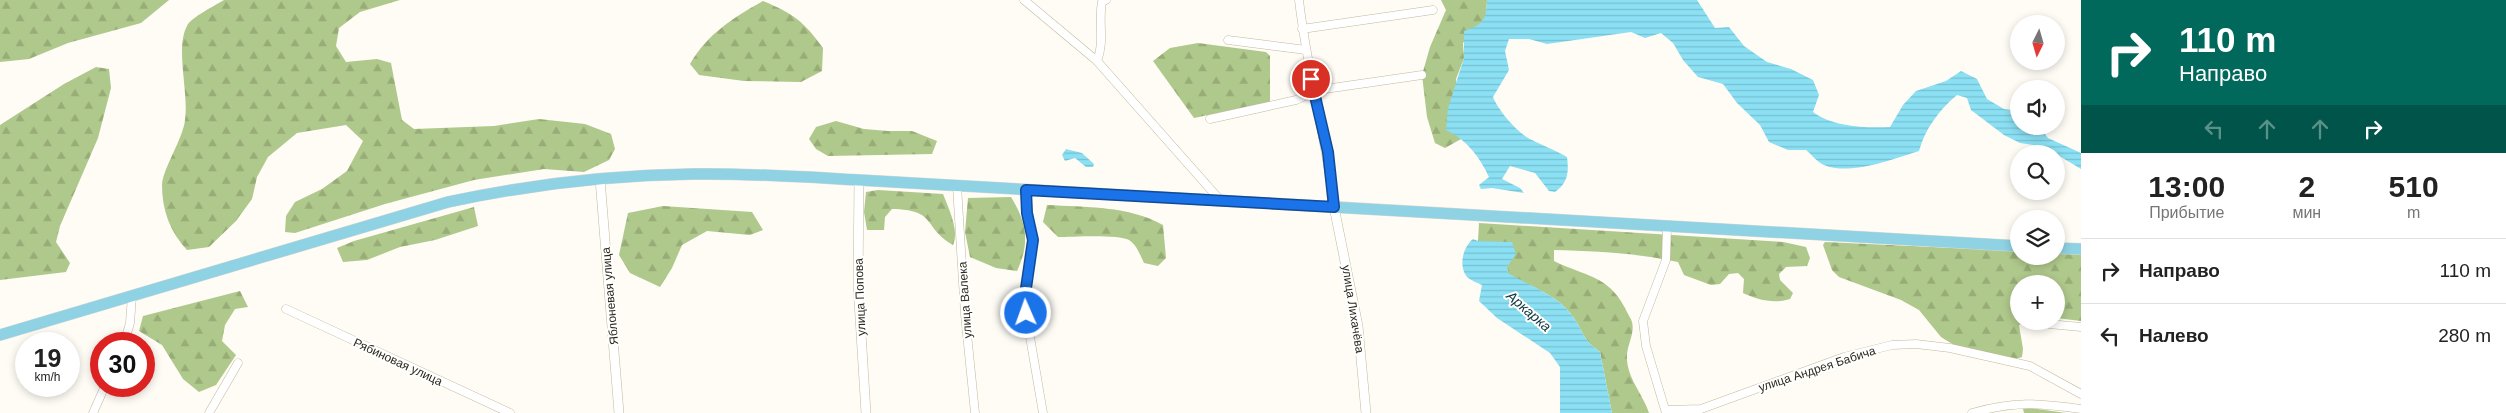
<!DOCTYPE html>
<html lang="ru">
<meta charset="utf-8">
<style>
body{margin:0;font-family:Helvetica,sans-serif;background:#f2f2f2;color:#222;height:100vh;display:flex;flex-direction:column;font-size:19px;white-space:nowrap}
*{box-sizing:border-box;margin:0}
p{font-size:16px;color:#767676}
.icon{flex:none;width:28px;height:28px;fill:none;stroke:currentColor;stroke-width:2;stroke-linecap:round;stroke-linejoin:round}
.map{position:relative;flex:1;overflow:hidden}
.sheet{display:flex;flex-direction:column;background:#fff;width:425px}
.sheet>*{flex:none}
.banner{background:#00695c;color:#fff;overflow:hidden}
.needle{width:32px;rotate:185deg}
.tools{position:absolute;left:2010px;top:15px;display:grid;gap:10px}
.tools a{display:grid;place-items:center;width:55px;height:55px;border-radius:50%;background:#fff;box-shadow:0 2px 8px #0003;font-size:25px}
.speed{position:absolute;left:15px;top:332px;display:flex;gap:10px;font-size:25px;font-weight:700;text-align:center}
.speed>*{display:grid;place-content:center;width:65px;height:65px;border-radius:50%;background:#fff;box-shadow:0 2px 8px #0003;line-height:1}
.speed small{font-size:12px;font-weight:400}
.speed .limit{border:8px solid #d22;background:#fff;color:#111}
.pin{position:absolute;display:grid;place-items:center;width:42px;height:42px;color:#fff;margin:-21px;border:2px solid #fff;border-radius:50%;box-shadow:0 1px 5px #0007}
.me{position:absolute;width:55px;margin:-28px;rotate:358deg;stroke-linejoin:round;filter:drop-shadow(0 0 4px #0008)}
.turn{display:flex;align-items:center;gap:18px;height:105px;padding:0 15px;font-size:22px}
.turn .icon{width:65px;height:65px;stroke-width:2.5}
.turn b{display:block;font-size:35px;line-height:42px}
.lanes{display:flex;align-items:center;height:48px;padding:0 15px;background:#0003;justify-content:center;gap:25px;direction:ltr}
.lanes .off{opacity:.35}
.eta{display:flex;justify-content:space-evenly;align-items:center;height:85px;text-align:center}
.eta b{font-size:30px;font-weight:700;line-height:35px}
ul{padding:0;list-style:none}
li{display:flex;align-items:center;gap:15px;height:65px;padding:0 15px;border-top:1px solid #e0e0e0}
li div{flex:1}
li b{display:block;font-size:19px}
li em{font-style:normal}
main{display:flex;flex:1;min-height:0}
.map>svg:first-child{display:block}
.forest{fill:url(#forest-firs)}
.water{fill:url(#water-rules)}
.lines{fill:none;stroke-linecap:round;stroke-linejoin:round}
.minor-casing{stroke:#c2b89a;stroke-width:9}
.tertiary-casing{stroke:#c2b89a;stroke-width:10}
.primary-casing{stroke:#d9d8d6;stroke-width:12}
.minor{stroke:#fff;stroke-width:8}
.tertiary{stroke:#fff;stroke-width:9}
.primary{stroke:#8ed2e4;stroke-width:11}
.route-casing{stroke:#114b97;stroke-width:12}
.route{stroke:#1a73e8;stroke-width:9}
.labels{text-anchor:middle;stroke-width:4;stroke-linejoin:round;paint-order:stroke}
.street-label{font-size:12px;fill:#2c281c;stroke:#fff}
.water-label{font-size:14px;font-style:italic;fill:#0e373f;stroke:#fff}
</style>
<main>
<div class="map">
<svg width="2081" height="413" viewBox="0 0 2081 413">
<defs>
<pattern id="forest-firs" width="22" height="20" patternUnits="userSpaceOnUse" patternTransform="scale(1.25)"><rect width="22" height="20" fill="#afc88b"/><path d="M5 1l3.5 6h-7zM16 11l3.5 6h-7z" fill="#97ac77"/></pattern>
<pattern id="water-rules" width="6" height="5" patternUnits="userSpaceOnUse" patternTransform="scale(1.25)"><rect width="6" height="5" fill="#8be0f3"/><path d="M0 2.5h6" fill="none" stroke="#78c0d0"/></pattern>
</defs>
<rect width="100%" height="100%" fill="#fefcf5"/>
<g class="forest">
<path d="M0,0H169L141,23L68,43L29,59L0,62Z"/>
<path d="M224,0H400L360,12L339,28L336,46L346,62L377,59L391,63L402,120L414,129L494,126L539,119L585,124L611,134L615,149L609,160L584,172L544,169L474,180L385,204L295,233L285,232L286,216L295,202L322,189L347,171L363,141L346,125L297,133L268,157L257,177L252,199L236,221L209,247L187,250C170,232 162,210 162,185C163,168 183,139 185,120C189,93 175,48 187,26C190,18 216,5 224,0Z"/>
<path d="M1441,0H1487L1486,17L1463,43L1464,58L1456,79L1463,138L1445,148L1435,143L1427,117L1422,75L1430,47L1446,10Z"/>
<path d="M763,1C794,14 803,21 823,48L822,71L801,82L744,81L699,75L690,64C707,34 733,18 763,1Z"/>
<path d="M1198,43L1266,52L1270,56V102L1194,118L1153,61L1170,48Z"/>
<path d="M96,67L109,69L111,88L98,138L60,226L56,242L70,263L66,272L0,280V125L64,84Z"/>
<path d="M836,121L864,129L888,131H912L937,141L932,154L828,156L816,149L809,139L816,127Z"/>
<path d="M878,190L943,194C948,207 960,231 953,245C922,227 938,210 892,209L885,217L884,230H867L864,212L866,192Z"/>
<path d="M1011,197C1027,223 1030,243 1017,271L996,268L970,257L965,232L968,198Z"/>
<path d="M1047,205C1084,207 1130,206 1163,225L1166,258L1158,266L1144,263C1140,255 1137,245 1129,240C1118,234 1072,237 1058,237L1043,222Z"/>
<path d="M663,206L752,212L763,230L750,235L707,231L682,245L672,268L660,287L630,273L619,255L628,213Z"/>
<path d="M474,207L478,226L435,240L400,247L367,260L343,262L337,248L354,241Z"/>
<path d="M1479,223L1783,242L1806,247L1810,258L1807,266L1786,267L1779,274L1780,280L1793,293L1790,299C1774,304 1758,300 1743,293L1744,279L1738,273L1729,274L1720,284L1711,285L1684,275L1678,262C1636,253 1596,251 1554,250V261C1584,276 1608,275 1625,308C1627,313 1631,318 1632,322C1635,334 1627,345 1627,356C1626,377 1643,394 1649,413H1612L1600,352C1579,337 1584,329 1570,313C1555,294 1529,286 1508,274L1507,267L1510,260L1478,241Z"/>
<path d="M1825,242L2019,251V256H2056V252L2081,254V321L2056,318V284H2019V321H2033L2019,325L2023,349L2022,357L2016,359L1954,345L1941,337L1919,310L1901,300L1839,277L1832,270L1823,245Z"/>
<path d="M240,291L248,307L235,309L225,325L222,341L236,355L216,385L199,392L183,379L162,345L139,331L143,316Z"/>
<path d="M2030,408L2066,413H2024L2023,409Z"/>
</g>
<g class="water">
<path d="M1487,0H1697L1715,28L1729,27L1744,46L1767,62L1791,69L1813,80L1819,95L1813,112C1833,127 1865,128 1890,127L1903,105L1916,91L1946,81L1961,71L1977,79L1987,99L2004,109L2019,111V126H2039L2048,138L2081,153V169L2056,154L2033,145L2020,143L2004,135L1971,110L1967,98L1957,95C1939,110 1925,129 1919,151C1893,159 1850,176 1824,165C1817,162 1811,154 1806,150H1788L1769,142L1760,125L1737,103L1723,84L1698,77L1683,60L1673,43L1661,33L1645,38L1631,32L1547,44L1529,39H1509L1505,51L1509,70L1493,97C1498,110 1518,134 1532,140C1544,146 1555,150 1567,157C1569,172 1568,183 1555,192L1549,191L1535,173L1510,166L1502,179L1520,188L1524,193L1492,188L1481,189L1479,185L1489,177C1479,156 1467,140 1446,130L1448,108L1464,58V31C1484,24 1486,20 1487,0Z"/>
<path d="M1066,149L1082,153L1094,164L1093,167H1086L1075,158L1065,161L1062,155Z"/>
<path d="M1473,239L1478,241L1512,242L1516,254L1507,267L1508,273C1529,286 1555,294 1570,313C1584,329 1579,337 1600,352L1612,413H1560V367L1550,353L1497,318L1479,301L1482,285C1478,283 1470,280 1467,277C1458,266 1463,247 1473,239Z"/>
</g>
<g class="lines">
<g class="minor-casing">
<g id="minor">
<path d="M1024,0L1097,61L1220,200"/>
<path d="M1299,0C1307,70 1326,137 1334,207"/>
<path d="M1302,29L1433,10"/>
<path d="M1228,40L1306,50"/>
<path d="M1097,61C1105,42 1098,22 1102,2L1106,0"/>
<path d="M1210,119L1296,100L1318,90L1422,75"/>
<path d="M957,186L965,314L975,413"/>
<path d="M1026,190L1027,213L1033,241L1024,302L1043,413"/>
<path d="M286,309L510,413"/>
<path d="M2049,324L2081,327"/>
<path d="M124,344L130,323L132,296"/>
<path d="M1667,410L1701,409L1844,357L1892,345L1916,344L1950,348L2030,366L2081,394"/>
<path d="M93,413L105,386"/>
<path d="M209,413L238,363"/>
<path d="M1666,413L1646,346L1643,321L1666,260L1667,226"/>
<path d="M1972,413C2014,401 2038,403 2081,409"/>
</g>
</g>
<g class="tertiary-casing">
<g id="tertiary">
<path d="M600,179L619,413"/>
<path d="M859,180L858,285L866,413"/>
<path d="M1334,207L1358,326L1366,413"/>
</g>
</g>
<g class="primary-casing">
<g id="primary">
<path d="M2056,248L2081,249"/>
<path d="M0,335L448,202C527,185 611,175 693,174C748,173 804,177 859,180L2019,246"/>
</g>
</g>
<use href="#minor" class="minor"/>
<use href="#tertiary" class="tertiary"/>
<use href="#primary" class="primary"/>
</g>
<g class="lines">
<g class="route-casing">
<path id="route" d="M1026,313L1024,302L1033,240L1027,213L1026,190L1334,207L1328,152L1311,79"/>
</g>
<use href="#route" class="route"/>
</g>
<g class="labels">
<g class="street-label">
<text transform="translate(610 296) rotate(-95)" y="4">Яблоневая улица</text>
<text transform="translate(860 297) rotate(-92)" y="4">улица Попова</text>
<text transform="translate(965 300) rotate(-94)" y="4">улица Валека</text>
<text transform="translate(1353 309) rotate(81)" y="4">улица Лихачёва</text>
<text transform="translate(398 362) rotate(25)" y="4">Рябиновая улица</text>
<text transform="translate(1817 369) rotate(-18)" y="4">улица Андрея Бабича</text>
</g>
<g class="water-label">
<text transform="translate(1529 311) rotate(41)" y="5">Аркарка</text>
</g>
</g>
</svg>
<div class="tools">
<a><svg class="needle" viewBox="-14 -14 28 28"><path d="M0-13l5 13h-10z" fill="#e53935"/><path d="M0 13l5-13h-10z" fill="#767676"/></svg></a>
<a><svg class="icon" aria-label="sound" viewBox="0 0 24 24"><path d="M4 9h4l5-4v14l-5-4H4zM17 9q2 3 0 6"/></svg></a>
<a><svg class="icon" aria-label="search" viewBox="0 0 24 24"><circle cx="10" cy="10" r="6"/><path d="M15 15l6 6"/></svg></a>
<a><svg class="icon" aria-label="layers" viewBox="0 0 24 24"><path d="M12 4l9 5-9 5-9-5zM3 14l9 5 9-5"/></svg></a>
<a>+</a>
</div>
<div class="speed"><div>19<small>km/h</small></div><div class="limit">30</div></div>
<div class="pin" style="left:1311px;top:79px;background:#d93025"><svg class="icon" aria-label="arrive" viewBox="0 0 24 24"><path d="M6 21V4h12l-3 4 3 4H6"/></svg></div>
<svg class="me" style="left:1026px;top:313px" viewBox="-20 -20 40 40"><circle r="17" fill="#1a73e8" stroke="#fff" stroke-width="3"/><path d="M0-11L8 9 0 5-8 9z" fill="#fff"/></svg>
</div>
<section class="sheet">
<div class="banner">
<div class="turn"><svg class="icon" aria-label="right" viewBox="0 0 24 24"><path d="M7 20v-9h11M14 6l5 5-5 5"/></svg><div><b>110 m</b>Направо</div></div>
<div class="lanes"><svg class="icon off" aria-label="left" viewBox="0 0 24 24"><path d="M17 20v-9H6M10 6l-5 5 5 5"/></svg><svg class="icon off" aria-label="ahead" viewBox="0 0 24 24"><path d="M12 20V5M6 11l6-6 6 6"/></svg><svg class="icon off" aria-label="ahead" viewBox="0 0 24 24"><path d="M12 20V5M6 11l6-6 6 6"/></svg><svg class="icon" aria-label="right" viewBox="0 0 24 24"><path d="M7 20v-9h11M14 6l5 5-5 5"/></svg></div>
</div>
<div class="eta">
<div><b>13:00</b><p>Прибытие</p></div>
<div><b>2</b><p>мин</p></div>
<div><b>510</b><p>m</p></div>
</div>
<ul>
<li><svg class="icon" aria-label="right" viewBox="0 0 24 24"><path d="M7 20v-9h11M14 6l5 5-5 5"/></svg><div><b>Направо</b></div><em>110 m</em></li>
<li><svg class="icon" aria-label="left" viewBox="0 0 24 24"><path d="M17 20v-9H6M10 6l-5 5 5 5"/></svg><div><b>Налево</b></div><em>280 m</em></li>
</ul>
</section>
</main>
